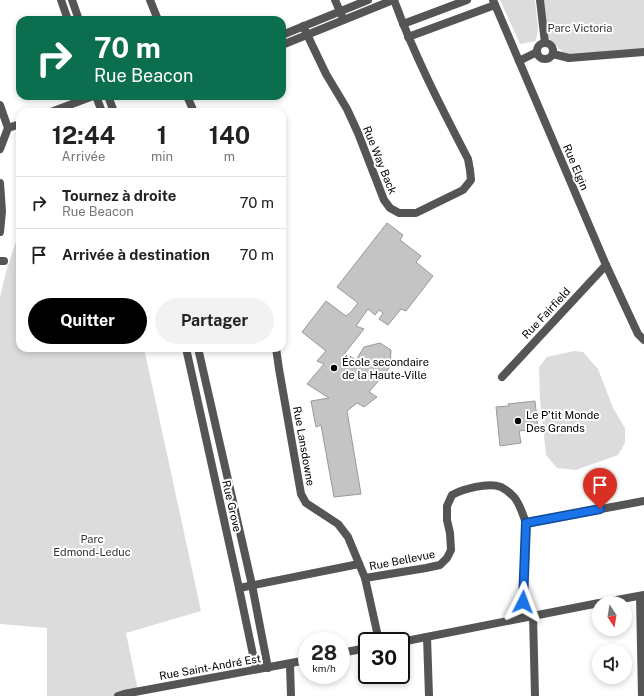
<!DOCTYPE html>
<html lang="fr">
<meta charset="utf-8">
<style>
body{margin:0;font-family:"Public Sans",sans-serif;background:#f2f2f2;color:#222;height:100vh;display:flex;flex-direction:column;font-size:15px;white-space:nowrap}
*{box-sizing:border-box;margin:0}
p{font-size:13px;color:#767676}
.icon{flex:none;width:22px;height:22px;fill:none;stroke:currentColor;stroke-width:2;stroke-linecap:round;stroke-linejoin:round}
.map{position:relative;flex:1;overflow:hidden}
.side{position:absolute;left:16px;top:108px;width:270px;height:244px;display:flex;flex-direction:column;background:#fff;border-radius:12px;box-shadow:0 2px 6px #0003}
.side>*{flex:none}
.guide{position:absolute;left:16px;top:16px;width:270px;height:84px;border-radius:12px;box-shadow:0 2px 6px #0003;background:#0b6e4f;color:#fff;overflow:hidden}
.needle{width:26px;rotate:168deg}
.tools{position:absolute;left:592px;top:596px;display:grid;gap:8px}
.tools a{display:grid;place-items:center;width:40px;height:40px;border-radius:50%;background:#fff;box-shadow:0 2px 6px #0003;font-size:20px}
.speed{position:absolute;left:298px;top:632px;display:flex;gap:8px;font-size:20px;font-weight:700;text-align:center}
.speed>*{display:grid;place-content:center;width:52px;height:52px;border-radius:50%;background:#fff;box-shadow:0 2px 6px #0003;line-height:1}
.speed small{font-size:10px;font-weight:400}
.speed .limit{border:2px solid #111;border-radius:6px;background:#fff;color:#111}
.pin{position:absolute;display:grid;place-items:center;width:34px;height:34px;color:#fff;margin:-41px -17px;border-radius:50% 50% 50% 0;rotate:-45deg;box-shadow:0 0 4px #0007}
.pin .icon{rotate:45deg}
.me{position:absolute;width:44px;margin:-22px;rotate:3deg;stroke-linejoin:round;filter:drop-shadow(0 0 3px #0008)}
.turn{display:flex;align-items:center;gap:14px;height:84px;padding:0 12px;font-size:18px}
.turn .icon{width:52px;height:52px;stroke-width:2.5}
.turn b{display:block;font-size:28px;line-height:34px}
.eta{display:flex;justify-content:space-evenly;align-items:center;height:68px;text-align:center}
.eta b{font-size:24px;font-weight:700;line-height:28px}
.primary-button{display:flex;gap:8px;margin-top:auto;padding:8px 12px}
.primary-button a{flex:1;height:46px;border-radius:24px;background:#000;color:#fff;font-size:16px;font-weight:700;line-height:46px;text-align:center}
.primary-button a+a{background:#f2f2f2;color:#222}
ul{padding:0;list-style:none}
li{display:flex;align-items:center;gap:12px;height:52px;padding:0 12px;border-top:1px solid #e0e0e0}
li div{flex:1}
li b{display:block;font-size:15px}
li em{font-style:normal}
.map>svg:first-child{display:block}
.green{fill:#dcdcdc}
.building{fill:#c4c4c4;stroke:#999}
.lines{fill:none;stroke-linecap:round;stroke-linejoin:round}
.street{stroke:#555;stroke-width:8}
.route-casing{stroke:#114b97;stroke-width:10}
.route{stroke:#1a73e8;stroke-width:7}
.poi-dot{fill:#000;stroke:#fff;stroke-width:1.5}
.labels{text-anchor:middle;stroke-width:4;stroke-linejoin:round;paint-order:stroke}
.park-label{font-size:11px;fill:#333;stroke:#fff}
.street-label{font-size:11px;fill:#000;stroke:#fff}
.poi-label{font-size:11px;fill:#000;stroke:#fff;text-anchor:start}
</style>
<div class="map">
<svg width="644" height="696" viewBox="0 0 644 696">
<rect width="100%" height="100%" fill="#fff"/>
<g class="green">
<path d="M500,0H535L538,28L536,41L520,44Z"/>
<path d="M544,0H644V52L569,58L547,37Z"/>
<path d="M20,229V348H144L201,611L126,633L138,691L118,696H47V628L0,624V297L6,272Z"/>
<path d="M574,351L583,352L598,369L613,408L625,428V443L618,455L576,470L557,468L546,455L540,400L539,367L547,357Z"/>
</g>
<g class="building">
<path d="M387,223L403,235L400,240L421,256L416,262L433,276L406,311L401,309L388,325L379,319L383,313L379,310L375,315L368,309L356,326L364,329L345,353L356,360L364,347L380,343L391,350L390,367L369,392L377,397L364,407L357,403L347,411L361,494L334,497L321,425L316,427L311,401L329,398L307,384L324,364L317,361L326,351L302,332L326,301L346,316L351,312L358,303L337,287Z"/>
<path d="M535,401L538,429L519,431L521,443L500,446L496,407L509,406L508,404Z"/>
</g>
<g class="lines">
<g class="street">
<path d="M61,0L68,20"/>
<path d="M72,0L79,20"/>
<path d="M150,0L158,20"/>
<path d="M335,0L342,16"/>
<path d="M493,0L606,265L638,334L644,340"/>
<path d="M540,0L545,43"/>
<path d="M403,24L467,0"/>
<path d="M303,26L326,74L347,109L358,133L384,200L390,208L399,213H416L463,190L471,180L470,170L468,159C441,107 414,55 394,0"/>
<path d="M282,35L368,0"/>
<path d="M408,37L495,5"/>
<circle cx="545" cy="51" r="8"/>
<path d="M282,45L393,0"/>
<path d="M553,54L569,58L644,52"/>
<path d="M519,61L537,52"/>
<path d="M96,96L102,112"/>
<path d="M108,96L114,112"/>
<path d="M187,96L194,112"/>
<path d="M0,105L8,128L0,149"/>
<path d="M51,112L93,96"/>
<path d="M8,128L20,124"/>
<path d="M0,183L2,211L0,232"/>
<path d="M0,261H4"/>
<path d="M186,348L239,588L256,669"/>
<path d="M198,348L252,585L268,668"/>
<path d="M276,348L279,369L301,494L306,503L338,524L348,537L365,578L379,641"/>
<path d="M502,377L606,265"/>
<path d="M365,578L426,568L440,565L447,558L451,550L450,533L447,520V506L452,495C463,489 488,482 501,487C505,489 511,494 514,497C520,504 523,515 526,523"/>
<path d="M239,588L359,564"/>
<path d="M640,596L642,696"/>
<path d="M600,603L644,595"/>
<path d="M533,615L535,696"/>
<path d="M522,618L526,523L644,501"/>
<path d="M427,637L429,696"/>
<path d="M401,642L599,603"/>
<path d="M341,653L367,648"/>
<path d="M290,664L291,696"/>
<path d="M118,696L124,694L307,660"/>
</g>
</g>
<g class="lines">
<g class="route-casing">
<path id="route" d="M523,602L526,523L600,509"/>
</g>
<use href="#route" class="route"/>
</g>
<g class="poi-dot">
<circle cx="334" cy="368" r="4"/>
<circle cx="518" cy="421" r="4"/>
</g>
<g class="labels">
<g class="park-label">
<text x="580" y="32">Parc Victoria</text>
<text x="92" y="543">Parc<tspan x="92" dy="13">Edmond-Leduc</tspan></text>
</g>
<g class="street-label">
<text transform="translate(380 160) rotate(68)" y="4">Rue Way Back</text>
<text transform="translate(576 167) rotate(67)" y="4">Rue Elgin</text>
<text transform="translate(546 313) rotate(-47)" y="4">Rue Fairfield</text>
<text transform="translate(304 446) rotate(80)" y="4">Rue Lansdowne</text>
<text transform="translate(232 506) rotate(77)" y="4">Rue Grove</text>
<text transform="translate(402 560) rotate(-11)" y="4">Rue Bellevue</text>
<text transform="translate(210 667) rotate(-10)" y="4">Rue Saint-André Est</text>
</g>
<g class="poi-label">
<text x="342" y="366">École secondaire<tspan x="342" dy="13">de la Haute-Ville</tspan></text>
<text x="526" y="419">Le P’tit Monde<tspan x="526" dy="13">Des Grands</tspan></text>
</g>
</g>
</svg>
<div class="tools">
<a><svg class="needle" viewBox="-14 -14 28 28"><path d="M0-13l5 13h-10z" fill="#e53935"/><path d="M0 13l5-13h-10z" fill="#767676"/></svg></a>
<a><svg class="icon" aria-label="sound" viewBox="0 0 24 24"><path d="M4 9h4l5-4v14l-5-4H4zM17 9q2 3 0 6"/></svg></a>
</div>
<div class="speed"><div>28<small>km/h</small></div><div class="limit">30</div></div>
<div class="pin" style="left:600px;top:509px;background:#d93025"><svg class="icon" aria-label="arrive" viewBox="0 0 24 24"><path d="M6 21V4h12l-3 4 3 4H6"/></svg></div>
<svg class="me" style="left:523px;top:602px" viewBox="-20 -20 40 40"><path d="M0-17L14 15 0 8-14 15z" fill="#1a73e8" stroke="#fff" stroke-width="4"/></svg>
<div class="guide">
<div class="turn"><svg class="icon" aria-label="right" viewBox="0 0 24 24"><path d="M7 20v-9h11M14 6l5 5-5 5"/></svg><div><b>70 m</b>Rue Beacon</div></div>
</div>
<section class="side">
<div class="eta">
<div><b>12:44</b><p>Arrivée</p></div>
<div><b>1</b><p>min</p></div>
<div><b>140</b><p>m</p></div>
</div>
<ul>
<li><svg class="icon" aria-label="right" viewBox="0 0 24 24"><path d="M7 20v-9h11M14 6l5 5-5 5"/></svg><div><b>Tournez à droite</b><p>Rue Beacon</p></div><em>70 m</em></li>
<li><svg class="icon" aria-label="arrive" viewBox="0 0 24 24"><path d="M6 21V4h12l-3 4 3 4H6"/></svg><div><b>Arrivée à destination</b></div><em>70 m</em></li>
</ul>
<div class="primary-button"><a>Quitter</a><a>Partager</a></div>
</section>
</div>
